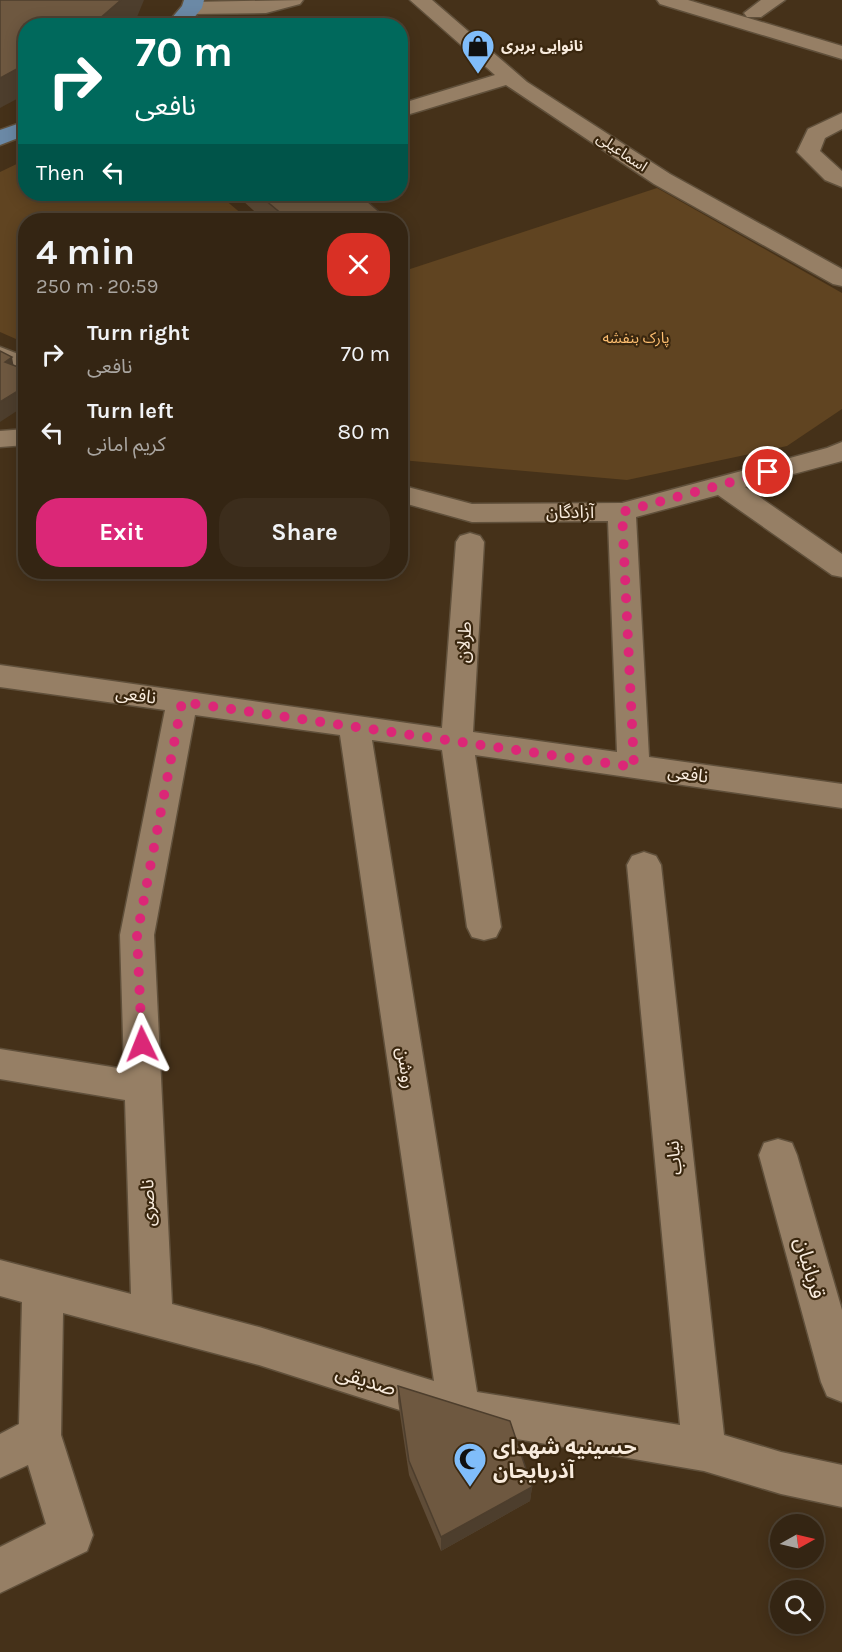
<!DOCTYPE html>
<meta charset="utf-8">
<style>
body{margin:0;font-family:Karla,"Noto Sans Arabic",sans-serif;background:#3c2d1c;color:#f1f3f6;height:100vh;display:flex;flex-direction:column;font-size:22px;white-space:nowrap}
*{box-sizing:border-box;margin:0}
p{font-size:20px;color:#a9a5a0}
.icon{flex:none;width:33px;height:33px;fill:none;stroke:currentColor;stroke-width:2;stroke-linecap:round;stroke-linejoin:round}
.map{position:relative;flex:1;overflow:hidden}
.panel{position:absolute;left:18px;top:213px;width:390px;height:366px;display:flex;flex-direction:column;background:#342513;border-radius:24px;box-shadow:0 3px 15px #0003,0 0 0 2px #4e4233}
.panel>*{flex:none}
.hud{position:absolute;left:18px;top:18px;width:390px;height:183px;border-radius:24px;box-shadow:0 3px 15px #0003,0 0 0 2px #4e4233;background:#00695c;color:#fff;overflow:hidden}
.needle{width:39px;rotate:82deg}
.fabs{position:absolute;left:770px;top:1514px;display:grid;gap:12px}
.fabs a{display:grid;place-items:center;width:54px;height:54px;border-radius:50%;background:#342513;box-shadow:0 3px 15px #0003,0 0 0 2px #4e4233;font-size:30px}
.pin{position:absolute;display:grid;place-items:center;width:51px;height:51px;color:#fff;margin:-26px;border:3px solid #fff;border-radius:50%;box-shadow:0 2px 6px #0007}
.me{position:absolute;width:66px;margin:-33px;rotate:358deg;stroke-linejoin:round;filter:drop-shadow(0 0 4px #0008)}
.turn{display:flex;align-items:center;gap:21px;height:126px;padding:0 18px;font-size:27px}
.turn .icon{width:78px;height:78px;stroke-width:2.5}
.turn b{display:block;font-size:42px;line-height:51px}
.then{display:flex;align-items:center;height:57px;padding:0 18px;background:#0003;gap:12px;font-size:22px}
.round{display:grid;place-items:center;flex:none;width:63px;height:63px;border-radius:24px;background:#3c2d1c}
.head{display:flex;align-items:center;justify-content:space-between;height:102px;padding:0 18px}
h1{font-size:36px;font-weight:700;line-height:45px}
.action{display:flex;gap:12px;margin-top:auto;padding:12px 18px}
.action a{flex:1;height:69px;border-radius:24px;background:#db2777;color:#fff;font-size:24px;font-weight:700;line-height:69px;text-align:center}
.action a+a{background:#3c2d1c;color:#f1f3f6}
ul{padding:0;list-style:none}
li{display:flex;align-items:center;gap:18px;height:78px;padding:0 18px}
li div{flex:1}
li b{display:block;font-size:22px}
li em{font-style:normal}
.map>svg:first-child{display:block}
.green{fill:#604421}
.lines{fill:none;stroke-linecap:round;stroke-linejoin:round}
.minor-casing{stroke:#60503b;stroke-width:3}
.major-casing{stroke:#60503b;stroke-width:3}
.minor{fill:#967f65;fill-rule:evenodd}
.major{fill:#6b89a6;fill-rule:evenodd}
.wall{fill:#5f4c37}
.shaded-wall{fill:#4d3e2d}
.building{fill:#6e5840;stroke:#4d3e2d;stroke-width:1.5}
.route{stroke:#db2777;stroke-width:10;stroke-dasharray:0 18}
.labels{text-anchor:middle;stroke-width:4.5;stroke-linejoin:round;paint-order:stroke}
.far-poi-label{font-size:15px;font-weight:bold;fill:#f8ebdd;stroke:#3a270f;text-anchor:start}
.far-street-label{font-size:15px;fill:#f8ebdd;stroke:#3a270f}
.far-park-label{font-size:15px;fill:#fdbe70;stroke:#3a270f}
.street-label{font-size:18px;fill:#f8ebdd;stroke:#3a270f}
.near-street-label{font-size:21px;fill:#f8ebdd;stroke:#3a270f}
.near-poi-label{font-size:21px;font-weight:bold;fill:#f8ebdd;stroke:#3a270f;text-anchor:start}
</style>
<div class="map">
<svg width="842" height="1652" viewBox="0 0 842 1652">
<rect width="100%" height="100%" fill="#453119"/>
<g class="green">
<path d="M25,160L26,194H218L249,220H26L25,343L0,332V172Z"/>
<path d="M657,188L842,293V409L787,446L627,480L401,460V272Z"/>
</g>
<g class="lines">
<g class="minor-casing">
<g id="minor">
<path d="M303,0L300,4L266,13L192,14L185,12L182,8L185,4L192,2Z"/>
<path d="M410,0H432L527,82L670,174L842,269V286L833,284L654,184L506,85L400,117V104L495,75Z"/>
<path d="M657,0H688L842,46V59L660,4Z"/>
<path d="M761,0H785L761,17H747L744,13Z"/>
<path d="M842,113V129L825,138L820,151L842,171V187L825,180L797,152L808,129Z"/>
<path d="M0,347L26,357V375L0,365Z"/>
<path d="M26,429V445L0,447V431Z"/>
<path d="M842,442V461L745,487L842,554V577L832,575L718,495L636,517L649,757L842,784V808L475,755L501,927L496,937L484,940L472,937L467,927L442,750L372,740L477,1392L680,1425L627,865L632,856L644,852L656,856L661,865L724,1435L781,1452L842,1465V1507L781,1494L704,1471L459,1429L259,1365L63,1313L61,1435L93,1535L87,1551L0,1593V1547L46,1524L28,1465L0,1478V1434L19,1424L22,1302L0,1296V1260L131,1294L125,1100L0,1079V1049L124,1069L120,935L165,710L0,687V665L442,728L456,542L460,536L470,533L480,536L484,542L473,732L617,752L608,521L472,522L400,502V485L472,504L622,503L827,448ZM195,715L340,735L434,1381L259,1327L172,1304L154,935Z"/>
<path d="M778,1139L792,1143L797,1155L842,1310V1402L827,1396L821,1382L759,1155L764,1143Z"/>
</g>
</g>
<g class="major-casing">
<g id="major">
<path d="M184,0H204L202,8L187,26H165L182,6Z"/>
<path d="M26,121V135L0,145V130Z"/>
</g>
</g>
<use href="#minor" class="minor"/>
<use href="#major" class="major"/>
</g>
<g class="wall">
<path d="M241,194H359L384,216V220H264L242,200Z"/>
<path d="M398,1386L532,1487L530,1501L441,1551L409,1475L398,1401Z"/>
</g>
<g class="shaded-wall">
<path d="M121,0H144L137,17L126,26H91Z"/>
<path d="M26,64V94L0,108V78Z"/>
<path d="M384,216V220H370Z"/>
<path d="M12,357L15,374L5,362Z"/>
<path d="M26,386V405L0,422V402Z"/>
<path d="M532,1487L530,1501L441,1551V1537Z"/>
</g>
<g class="building">
<path d="M0,0H121L91,26H26V64L0,78Z"/>
<path d="M258,194H359L384,216L370,220H289Z"/>
<path d="M0,351L12,357L5,362L26,370V386L0,402Z"/>
<path d="M398,1386L510,1421L532,1487L441,1537L409,1461Z"/>
</g>
<g class="lines">
<path class="route" d="M142,1044L137,935L182,702L634,767L622,512L768,472"/>
</g>
<defs>
<g id="shop-pin" transform="scale(1.725)"><path d="M0 17L-7.5 6A9.5 9.5 0 1 1 7.5 6Z" fill="#80bdfa" stroke="#3a270f"/><path d="M-5-2.5h2.3a2.7 3.5 0 0 1 5.4 0H5L5.5 6h-11ZM-1.5-2.5h3a1.5 2.3 0 0 0-3 0Z" fill="#111"/></g>
<g id="mosque-pin" transform="scale(1.725)"><path d="M0 17L-7.5 6A9.5 9.5 0 1 1 7.5 6Z" fill="#80bdfa" stroke="#3a270f"/><path d="M3.5-4.9A6 6 0 1 0 3.5 4.9A5 5 0 1 1 3.5-4.9Z" fill="#111"/></g>
</defs>
<g fill-rule="evenodd">
<use href="#shop-pin" x="478" y="46"/>
<use href="#mosque-pin" x="470" y="1459"/>
</g>
<g class="labels">
<g class="far-poi-label">
<text x="501" y="51">نانوایی بربری</text>
</g>
<g class="far-street-label">
<text transform="translate(622 152) rotate(34)" y="5">اسماعیلی</text>
</g>
<g class="far-park-label">
<text x="636" y="343">پارک بنفشه</text>
</g>
<g class="street-label">
<text x="570" y="518">آزادگان</text>
<text transform="translate(464 642) rotate(-86)" y="6">طرلان</text>
<text transform="translate(136 695) rotate(8)" y="6">نافعی</text>
<text transform="translate(688 774) rotate(8)" y="6">نافعی</text>
<text transform="translate(406 1068) rotate(81)" y="6">روشن</text>
<text transform="translate(674 1158) rotate(-96)" y="6">نیاب</text>
<text transform="translate(148 1203) rotate(-92)" y="6">ناصری</text>
</g>
<g class="near-street-label">
<text transform="translate(810 1268) rotate(74)" y="7">قربانیان</text>
<text transform="translate(366 1380) rotate(17)" y="7">صدیقی</text>
</g>
<g class="near-poi-label">
<text x="493" y="1454">حسینیه شهدای<tspan x="493" dy="24">آذربایجان</tspan></text>
</g>
</g>
</svg>
<div class="fabs">
<a><svg class="needle" viewBox="-14 -14 28 28"><path d="M0-13l5 13h-10z" fill="#e53935"/><path d="M0 13l5-13h-10z" fill="#a9a5a0"/></svg></a>
<a><svg class="icon" aria-label="search" viewBox="0 0 24 24"><circle cx="10" cy="10" r="6"/><path d="M15 15l6 6"/></svg></a>
</div>
<div class="pin" style="left:768px;top:472px;background:#d93025"><svg class="icon" aria-label="arrive" viewBox="0 0 24 24"><path d="M6 21V4h12l-3 4 3 4H6"/></svg></div>
<svg class="me" style="left:142px;top:1044px" viewBox="-20 -20 40 40"><path d="M0-17L14 15 0 8-14 15z" fill="#db2777" stroke="#fff" stroke-width="4"/></svg>
<div class="hud">
<div class="turn"><svg class="icon" aria-label="right" viewBox="0 0 24 24"><path d="M7 20v-9h11M14 6l5 5-5 5"/></svg><div><b>70 m</b>نافعی</div></div>
<div class="then">Then<svg class="icon" aria-label="left" viewBox="0 0 24 24"><path d="M17 20v-9H6M10 6l-5 5 5 5"/></svg></div>
</div>
<section class="panel">
<div class="head"><div><h1>4 min</h1><p>250 m · 20:59</p></div><a class="round" style="background:#d93025;color:#fff"><svg class="icon" aria-label="close" viewBox="0 0 24 24"><path d="M6 6l12 12M18 6L6 18"/></svg></a></div>
<ul>
<li><svg class="icon" aria-label="right" viewBox="0 0 24 24"><path d="M7 20v-9h11M14 6l5 5-5 5"/></svg><div><b>Turn right</b><p>نافعی</p></div><em>70 m</em></li>
<li><svg class="icon" aria-label="left" viewBox="0 0 24 24"><path d="M17 20v-9H6M10 6l-5 5 5 5"/></svg><div><b>Turn left</b><p>کریم امانی</p></div><em>80 m</em></li>
</ul>
<div class="action"><a>Exit</a><a>Share</a></div>
</section>
</div>
